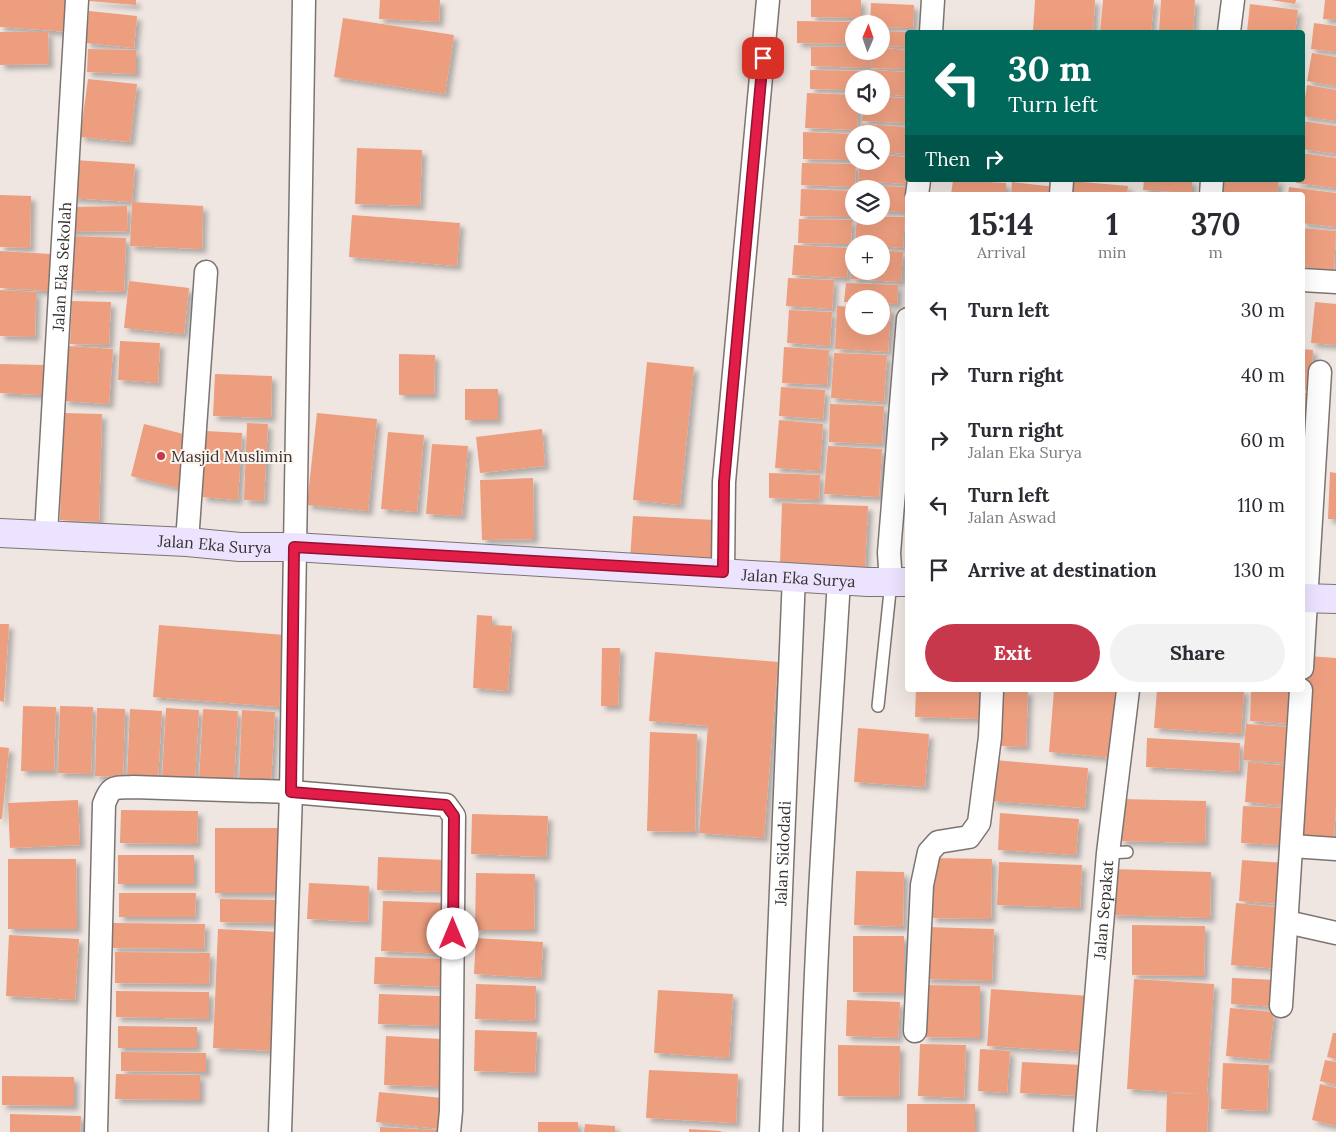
<!DOCTYPE html>
<meta charset="utf-8">
<style>
body{margin:0;font-family:Lora,serif;background:#f2f2f3;color:#2b2b33;height:100vh;display:flex;flex-direction:column;font-size:19px;white-space:nowrap}
*{box-sizing:border-box;margin:0}
p{font-size:16px;color:#7c7c81}
.icon{flex:none;width:28px;height:28px;fill:none;stroke:currentColor;stroke-width:2;stroke-linecap:round;stroke-linejoin:round}
.map{position:relative;flex:1;overflow:hidden}
.side{position:absolute;left:905px;top:192px;width:400px;height:500px;display:flex;flex-direction:column;background:#fff;border-radius:5px;box-shadow:0 5px 20px #0002}
.side>*{flex:none}
.top-card{position:absolute;left:905px;top:30px;width:400px;height:152px;border-radius:5px;box-shadow:0 5px 20px #0002;background:#00695c;color:#fff;overflow:hidden}
.needle{width:32px;rotate:2deg}
.buttons{position:absolute;left:845px;top:15px;display:grid;gap:10px}
.buttons a{display:grid;place-items:center;width:45px;height:45px;border-radius:50%;background:#fff;box-shadow:0 5px 20px #0002;font-size:25px}
.pin{position:absolute;display:grid;place-items:center;width:42px;height:42px;color:#fff;margin:-21px;border-radius:10px;box-shadow:0 2px 8px #0006}
.me{position:absolute;width:55px;margin:-28px;rotate:0deg;stroke-linejoin:round;filter:drop-shadow(0 0 4px #0008)}
.turn{display:flex;align-items:center;gap:18px;height:105px;padding:0 20px;font-size:22px}
.turn .icon{width:65px;height:65px;stroke-width:2.5}
.turn b{display:block;font-size:35px;line-height:42px}
.then{display:flex;align-items:center;height:48px;padding:0 20px;background:#0003;gap:10px;font-size:19px}
.eta{display:flex;justify-content:space-evenly;align-items:center;height:85px;text-align:center}
.eta b{font-size:30px;font-weight:700;line-height:35px}
.primary-button{display:flex;gap:10px;margin-top:auto;padding:10px 20px}
.primary-button a{flex:1;height:58px;border-radius:30px;background:#c8384c;color:#fff;font-size:20px;font-weight:700;line-height:58px;text-align:center}
.primary-button a+a{background:#f2f2f3;color:#2b2b33}
ul{padding:0;list-style:none}
li{display:flex;align-items:center;gap:15px;height:65px;padding:0 20px}
li div{flex:1}
li b{display:block;font-size:19px}
li em{font-style:normal}
.map>svg:first-child{display:block}
.building{fill:#ed9e7f;filter:url(#shadow)}
.lines{fill:none;stroke-linecap:round;stroke-linejoin:round}
.lane-casing{stroke:#7c7470;stroke-width:14}
.street-casing{stroke:#7c7470;stroke-width:25}
.secondary-casing{stroke:#7c7470;stroke-width:30}
.lane{stroke:#fff;stroke-width:11}
.street{stroke:#fff;stroke-width:22}
.secondary{stroke:#ece3fe;stroke-width:28}
.route-casing{stroke:#92132f;stroke-width:12}
.route{stroke:#e11d48;stroke-width:9}
.poi-dot{fill:#c8384c;stroke:#fdf3ee;stroke-width:2}
.labels{text-anchor:middle;stroke-width:4;stroke-linejoin:round;paint-order:stroke}
.street-label{font-size:16px;fill:#363230;stroke:#fdf3ee}
.poi-label{font-size:16px;fill:#363230;stroke:#fdf3ee;text-anchor:start}
</style>
<div class="map">
<svg width="1336" height="1132" viewBox="0 0 1336 1132">
<defs>
<filter id="shadow"><feDropShadow dx="4.5" dy="4.5" stdDeviation="2.5" flood-color="#0004"/></filter>
</defs>
<rect width="100%" height="100%" fill="#efe6e1"/>
<g class="building">
<path d="M0,0H73L70,32L0,27Z"/>
<path d="M89,0H136V5L89,1Z"/>
<path d="M380,0H440L439,22L379,19Z"/>
<path d="M811,0H861V18L811,17Z"/>
<path d="M1035,0H1095L1093,32H1033Z"/>
<path d="M1103,0H1154L1151,32H1100Z"/>
<path d="M1161,0H1195L1193,32H1159Z"/>
<path d="M1271,0H1296L1295,4Z"/>
<path d="M1325,0H1336V20L1323,19Z"/>
<path d="M871,3L914,5L913,28L881,27V24H870Z"/>
<path d="M1250,4L1298,10L1295,32H1247Z"/>
<path d="M89,11L137,16L134,48L86,43Z"/>
<path d="M343,18L454,35L445,94L334,77Z"/>
<path d="M797,21L854,22V44L797,43Z"/>
<path d="M1314,23L1336,26V52L1311,49Z"/>
<path d="M881,31L908,32V47L881,46Z"/>
<path d="M0,32H48L49,64L0,65Z"/>
<path d="M811,47H854V51H869V68L811,66Z"/>
<path d="M881,48L908,50V69L870,68L871,51H881Z"/>
<path d="M88,49L136,50V74L87,72Z"/>
<path d="M1312,53L1336,57V86L1307,81Z"/>
<path d="M810,70L867,71V79H854V90L810,89Z"/>
<path d="M870,70L908,72V96L881,94V79H869Z"/>
<path d="M88,79L137,84L130,142L80,137Z"/>
<path d="M1307,85L1336,90V121L1302,116Z"/>
<path d="M807,93L854,95V106H858L857,130L805,128Z"/>
<path d="M881,97L908,98V123L862,121L863,106H881Z"/>
<path d="M1302,121L1336,126V154L1302,149Z"/>
<path d="M862,124L908,127V154L881,152V134H861Z"/>
<path d="M803,132L854,134V160L803,159Z"/>
<path d="M357,148L422,150L420,206L355,204Z"/>
<path d="M1302,153L1336,158V188L1296,183V180H1302Z"/>
<path d="M881,155L908,157L907,184L858,181L860,161H881Z"/>
<path d="M74,160L135,164L132,202L71,198Z"/>
<path d="M802,163L856,164L855,187L801,185Z"/>
<path d="M953,180L1006,183V195H951Z"/>
<path d="M1144,180H1192V193L1143,190Z"/>
<path d="M1222,180H1279L1277,195H1221Z"/>
<path d="M1071,181L1128,186L1127,195H1070Z"/>
<path d="M1012,182L1055,187L1054,195H1011Z"/>
<path d="M858,185L906,187L905,212L881,211V189H858Z"/>
<path d="M1289,187L1336,193V227L1302,223V195H1288Z"/>
<path d="M801,189L854,191L853,217L800,216Z"/>
<path d="M0,195L31,196L30,248L0,247Z"/>
<path d="M132,202L203,206L202,249L130,246Z"/>
<path d="M127,206L128,231L66,232L65,207Z"/>
<path d="M352,215L460,223L457,266L349,257Z"/>
<path d="M857,216L905,217L903,248L881,246V244H855Z"/>
<path d="M799,219L852,220L851,244L798,243Z"/>
<path d="M1302,228L1336,231L1334,270L1302,267Z"/>
<path d="M70,236L126,238L124,292L68,290Z"/>
<path d="M794,245L849,248L847,278L792,275Z"/>
<path d="M881,250L903,252L901,282L851,279L852,257H854V271H881Z"/>
<path d="M0,251L51,254L49,291L0,288Z"/>
<path d="M788,278L834,280L832,309L786,306Z"/>
<path d="M129,281L189,288L184,334L124,328Z"/>
<path d="M846,283L898,285L897,304L881,303V299H854V302H844Z"/>
<path d="M0,290L36,292L35,337L0,336Z"/>
<path d="M72,301L111,302L109,345L70,344Z"/>
<path d="M1315,302L1336,304V345L1311,343Z"/>
<path d="M837,306L854,307V326H881V308H891L888,352L835,349Z"/>
<path d="M789,310L832,312L830,346L787,343Z"/>
<path d="M120,341L160,343L158,383L118,380Z"/>
<path d="M68,346L113,349L109,404L64,401Z"/>
<path d="M784,347L829,350L827,385L782,383Z"/>
<path d="M1302,349L1313,350L1311,391L1302,390Z"/>
<path d="M834,353L887,355L884,402L831,398Z"/>
<path d="M399,354L435,355L434,395H399Z"/>
<path d="M647,362L694,367L680,505L633,500Z"/>
<path d="M0,364L44,365L43,395L0,393Z"/>
<path d="M215,374L272,376L271,418L213,416Z"/>
<path d="M781,387L825,390L823,419L779,416Z"/>
<rect x="465" y="389" width="33" height="31"/>
<path d="M1302,393H1311L1307,438H1302Z"/>
<path d="M830,404L884,406L882,444L829,442Z"/>
<path d="M63,413L102,414L99,522L60,520Z"/>
<path d="M317,413L377,419L368,511L307,505Z"/>
<path d="M779,420L823,424L820,471L775,468Z"/>
<path d="M247,423L268,424L264,501L244,500Z"/>
<path d="M144,424L191,436L178,488L131,476Z"/>
<path d="M542,429L545,466L480,473L476,437Z"/>
<path d="M206,431L242,433L238,500L202,497Z"/>
<path d="M388,432L424,435L417,512L381,509Z"/>
<path d="M432,444L468,446L462,516L426,514Z"/>
<path d="M828,446L882,449L879,497L824,494Z"/>
<path d="M1330,472L1336,473V519H1328Z"/>
<path d="M769,473L820,475L819,500L769,498Z"/>
<path d="M533,478L534,539L482,540L480,480Z"/>
<path d="M782,503L868,506L865,567L780,564Z"/>
<path d="M633,516L715,520L713,565L630,560Z"/>
<path d="M477,615L492,616V625L512,626L508,691L473,688Z"/>
<path d="M0,624H9L4,702L0,701Z"/>
<path d="M159,625L285,635L279,707L153,697Z"/>
<path d="M602,648H620L618,706H601Z"/>
<path d="M655,652L778,662L764,838L699,833L708,726L649,721Z"/>
<path d="M1308,656L1336,658V805L1334,839L1298,837Z"/>
<path d="M916,690H983L982,719L915,717Z"/>
<path d="M1003,690H1028L1026,747L1001,746Z"/>
<path d="M1054,690H1119L1114,758L1049,752Z"/>
<path d="M1157,690H1244L1241,734L1154,728Z"/>
<path d="M1251,690H1292L1291,724L1250,721Z"/>
<path d="M23,706L56,707L54,771H21Z"/>
<path d="M60,706L93,707L91,774L58,773Z"/>
<path d="M97,708L125,709L123,777L95,776Z"/>
<path d="M166,708L199,710L195,781L162,779Z"/>
<path d="M130,709L162,711L158,779L127,778Z"/>
<path d="M203,709L238,711L234,782L199,780Z"/>
<path d="M242,710L275,712L271,784L239,782Z"/>
<path d="M1246,724L1291,727L1289,763L1243,760Z"/>
<path d="M858,728L929,734L925,787L854,782Z"/>
<path d="M650,732L697,734L695,832L647,831Z"/>
<path d="M1147,738L1240,743L1239,772L1146,767Z"/>
<path d="M0,747L9,748L2,819H0Z"/>
<path d="M994,760L1088,768L1085,808L991,801Z"/>
<path d="M1248,762L1291,766L1287,806L1245,802Z"/>
<path d="M1120,799L1206,801L1205,843L1120,841Z"/>
<path d="M78,800L80,845L10,848L8,803Z"/>
<path d="M1243,806L1287,808L1285,845L1241,843Z"/>
<path d="M121,810L198,811L197,844L120,843Z"/>
<path d="M1000,813L1079,819L1076,855L998,850Z"/>
<path d="M472,814L548,816L546,857L471,854Z"/>
<rect x="215" y="828" width="66" height="65"/>
<rect x="118" y="855" width="76" height="29"/>
<path d="M378,857L446,860L445,892L377,890Z"/>
<path d="M932,858L992,859L991,919L931,918Z"/>
<path d="M8,859H76L77,929H8Z"/>
<path d="M1242,860L1285,863L1282,904L1239,901Z"/>
<path d="M999,862L1082,865L1080,908L997,905Z"/>
<path d="M1112,869L1211,872L1210,918L1111,915Z"/>
<path d="M856,871L904,872L903,927L854,925Z"/>
<path d="M476,873L535,874L534,930H475Z"/>
<path d="M309,883L369,886L368,922L307,919Z"/>
<path d="M119,893H196L195,917H119Z"/>
<path d="M220,899L283,900L282,923L220,922Z"/>
<path d="M383,901L448,903L446,954L381,951Z"/>
<path d="M1236,903L1284,908L1279,969L1231,965Z"/>
<path d="M112,923L205,924L204,949L112,948Z"/>
<path d="M1132,925L1205,926L1204,976L1132,975Z"/>
<path d="M926,927L994,929L992,981L925,979Z"/>
<path d="M218,929L279,932L274,1051L213,1048Z"/>
<path d="M9,935L79,939L75,1000L6,996Z"/>
<path d="M853,936H904V993L853,992Z"/>
<path d="M476,938L543,942L541,978L474,974Z"/>
<path d="M115,952L210,953L209,984L115,983Z"/>
<path d="M375,957L449,959L448,987L374,984Z"/>
<path d="M1232,978L1279,980L1278,1007L1231,1004Z"/>
<path d="M1134,979L1214,984L1207,1094H1209L1207,1132H1166L1167,1093L1202,1094L1127,1089Z"/>
<path d="M476,984L536,986L535,1021L475,1019Z"/>
<path d="M924,985L980,986V1038L923,1037Z"/>
<path d="M991,989L1089,996L1086,1052L987,1046Z"/>
<path d="M658,990L733,994L729,1058L654,1053Z"/>
<path d="M116,991L209,992V1019L116,1017Z"/>
<path d="M379,994L440,996L439,1026L378,1024Z"/>
<path d="M847,1000L900,1002L898,1038L846,1036Z"/>
<path d="M1230,1008L1274,1012L1269,1060L1226,1056Z"/>
<path d="M118,1026L197,1027V1048H118Z"/>
<path d="M475,1030L537,1032L535,1073L474,1071Z"/>
<path d="M1333,1033H1336V1059L1327,1057Z"/>
<path d="M386,1036L441,1039L439,1087L384,1085Z"/>
<path d="M920,1044L966,1045L964,1098L918,1096Z"/>
<path d="M838,1045L900,1046L899,1097L838,1096Z"/>
<path d="M980,1049L1010,1051L1007,1093L978,1091Z"/>
<path d="M121,1052L206,1053V1072L121,1071Z"/>
<path d="M1325,1060L1336,1062V1085L1320,1081Z"/>
<path d="M1022,1062L1082,1065L1080,1096L1020,1093Z"/>
<path d="M1223,1063L1269,1065L1267,1111L1221,1109Z"/>
<path d="M649,1070L738,1074L736,1123L646,1118Z"/>
<path d="M116,1074L200,1075V1100L115,1099Z"/>
<path d="M2,1076L74,1077V1106L2,1105Z"/>
<path d="M1320,1084L1336,1088V1126L1312,1120Z"/>
<path d="M379,1092L443,1098L441,1129L376,1122Z"/>
<rect x="907" y="1104" width="68" height="28"/>
<path d="M10,1114L81,1116L80,1132H10Z"/>
<rect x="538" y="1122" width="40" height="10"/>
<path d="M585,1124L615,1126V1132H584Z"/>
<path d="M380,1127L438,1130V1132H380Z"/>
<path d="M689,1129L721,1131V1132H689Z"/>
</g>
<g class="lines">
<g class="lane-casing">
<g id="lane">
<path d="M878,706L891,582"/>
<path d="M1108,853L1127,852"/>
</g>
</g>
<g class="street-casing">
<g id="street">
<path d="M931,32L933,0"/>
<path d="M1229,32L1233,0"/>
<path d="M917,195L919,180"/>
<path d="M1061,195L1062,180"/>
<path d="M1211,195L1212,180"/>
<path d="M1302,280L1336,282"/>
<path id="s1" d="M46,534L77,0"/>
<path d="M187,542L206,272"/>
<path d="M723,572L724,482L768,0"/>
<path d="M891,582L889,553L908,319"/>
<path d="M1302,668L1320,372"/>
<path d="M1292,846L1336,849"/>
<path d="M1287,922L1336,933"/>
<path d="M1281,1006L1301,690"/>
<path d="M915,1031L922,885L929,852L938,842L969,837L979,823L990,737L992,690"/>
<path id="s2" d="M1085,1130L1108,853L1128,690"/>
<path d="M96,1132L104,804C111,785 114,788 133,787L291,792L446,805L454,816L451,1111L449,1132"/>
<path d="M280,1132L291,792L304,0"/>
<path id="s3" d="M771,1132L794,576"/>
<path d="M811,1132C814,948 828,764 839,580"/>
</g>
</g>
<g class="secondary-casing">
<g id="secondary">
<path id="s4" d="M0,533L187,542L240,547H294L868,582H908"/>
<path d="M1302,598L1336,599"/>
</g>
</g>
<use href="#lane" class="lane"/>
<use href="#street" class="street"/>
<use href="#secondary" class="secondary"/>
</g>
<g class="lines">
<g class="route-casing">
<path id="route" d="M453,934L454,816L446,805L291,792L294,547L723,572L724,482L763,58"/>
</g>
<use href="#route" class="route"/>
</g>
<circle class="poi-dot" cx="161" cy="456" r="5"/>
<g class="labels">
<g class="street-label">
<text dy="6" stroke="none"><textPath href="#s1" startOffset="268">Jalan Eka Sekolah</textPath></text>
<text dy="6" stroke="none"><textPath href="#s4" startOffset="215">Jalan Eka Surya</textPath></text>
<text dy="6" stroke="none"><textPath href="#s4" startOffset="800">Jalan Eka Surya</textPath></text>
<text dy="6" stroke="none"><textPath href="#s3" startOffset="279">Jalan Sidodadi</textPath></text>
<text dy="6" stroke="none"><textPath href="#s2" startOffset="221">Jalan Sepakat</textPath></text>
</g>
<g class="poi-label">
<text x="171" y="462">Masjid Muslimin</text>
</g>
</g>
</svg>
<div class="buttons">
<a><svg class="needle" viewBox="-14 -14 28 28"><path d="M0-13l5 13h-10z" fill="#e53935"/><path d="M0 13l5-13h-10z" fill="#7c7c81"/></svg></a>
<a><svg class="icon" aria-label="sound" viewBox="0 0 24 24"><path d="M4 9h4l5-4v14l-5-4H4zM17 9q2 3 0 6"/></svg></a>
<a><svg class="icon" aria-label="search" viewBox="0 0 24 24"><circle cx="10" cy="10" r="6"/><path d="M15 15l6 6"/></svg></a>
<a><svg class="icon" aria-label="layers" viewBox="0 0 24 24"><path d="M12 4l9 5-9 5-9-5zM3 14l9 5 9-5"/></svg></a>
<a>+</a>
<a>−</a>
</div>
<div class="pin" style="left:763px;top:58px;background:#d93025"><svg class="icon" aria-label="arrive" viewBox="0 0 24 24"><path d="M6 21V4h12l-3 4 3 4H6"/></svg></div>
<svg class="me" style="left:453px;top:934px" viewBox="-20 -20 40 40"><circle r="19" fill="#fff"/><path d="M0-13L10 11 0 6-10 11z" fill="#e11d48"/></svg>
<div class="top-card">
<div class="turn"><svg class="icon" aria-label="left" viewBox="0 0 24 24"><path d="M17 20v-9H6M10 6l-5 5 5 5"/></svg><div><b>30 m</b>Turn left</div></div>
<div class="then">Then<svg class="icon" aria-label="right" viewBox="0 0 24 24"><path d="M7 20v-9h11M14 6l5 5-5 5"/></svg></div>
</div>
<section class="side">
<div class="eta">
<div><b>15:14</b><p>Arrival</p></div>
<div><b>1</b><p>min</p></div>
<div><b>370</b><p>m</p></div>
</div>
<ul>
<li><svg class="icon" aria-label="left" viewBox="0 0 24 24"><path d="M17 20v-9H6M10 6l-5 5 5 5"/></svg><div><b>Turn left</b></div><em>30 m</em></li>
<li><svg class="icon" aria-label="right" viewBox="0 0 24 24"><path d="M7 20v-9h11M14 6l5 5-5 5"/></svg><div><b>Turn right</b></div><em>40 m</em></li>
<li><svg class="icon" aria-label="right" viewBox="0 0 24 24"><path d="M7 20v-9h11M14 6l5 5-5 5"/></svg><div><b>Turn right</b><p>Jalan Eka Surya</p></div><em>60 m</em></li>
<li><svg class="icon" aria-label="left" viewBox="0 0 24 24"><path d="M17 20v-9H6M10 6l-5 5 5 5"/></svg><div><b>Turn left</b><p>Jalan Aswad</p></div><em>110 m</em></li>
<li><svg class="icon" aria-label="arrive" viewBox="0 0 24 24"><path d="M6 21V4h12l-3 4 3 4H6"/></svg><div><b>Arrive at destination</b></div><em>130 m</em></li>
</ul>
<div class="primary-button"><a>Exit</a><a>Share</a></div>
</section>
</div>
